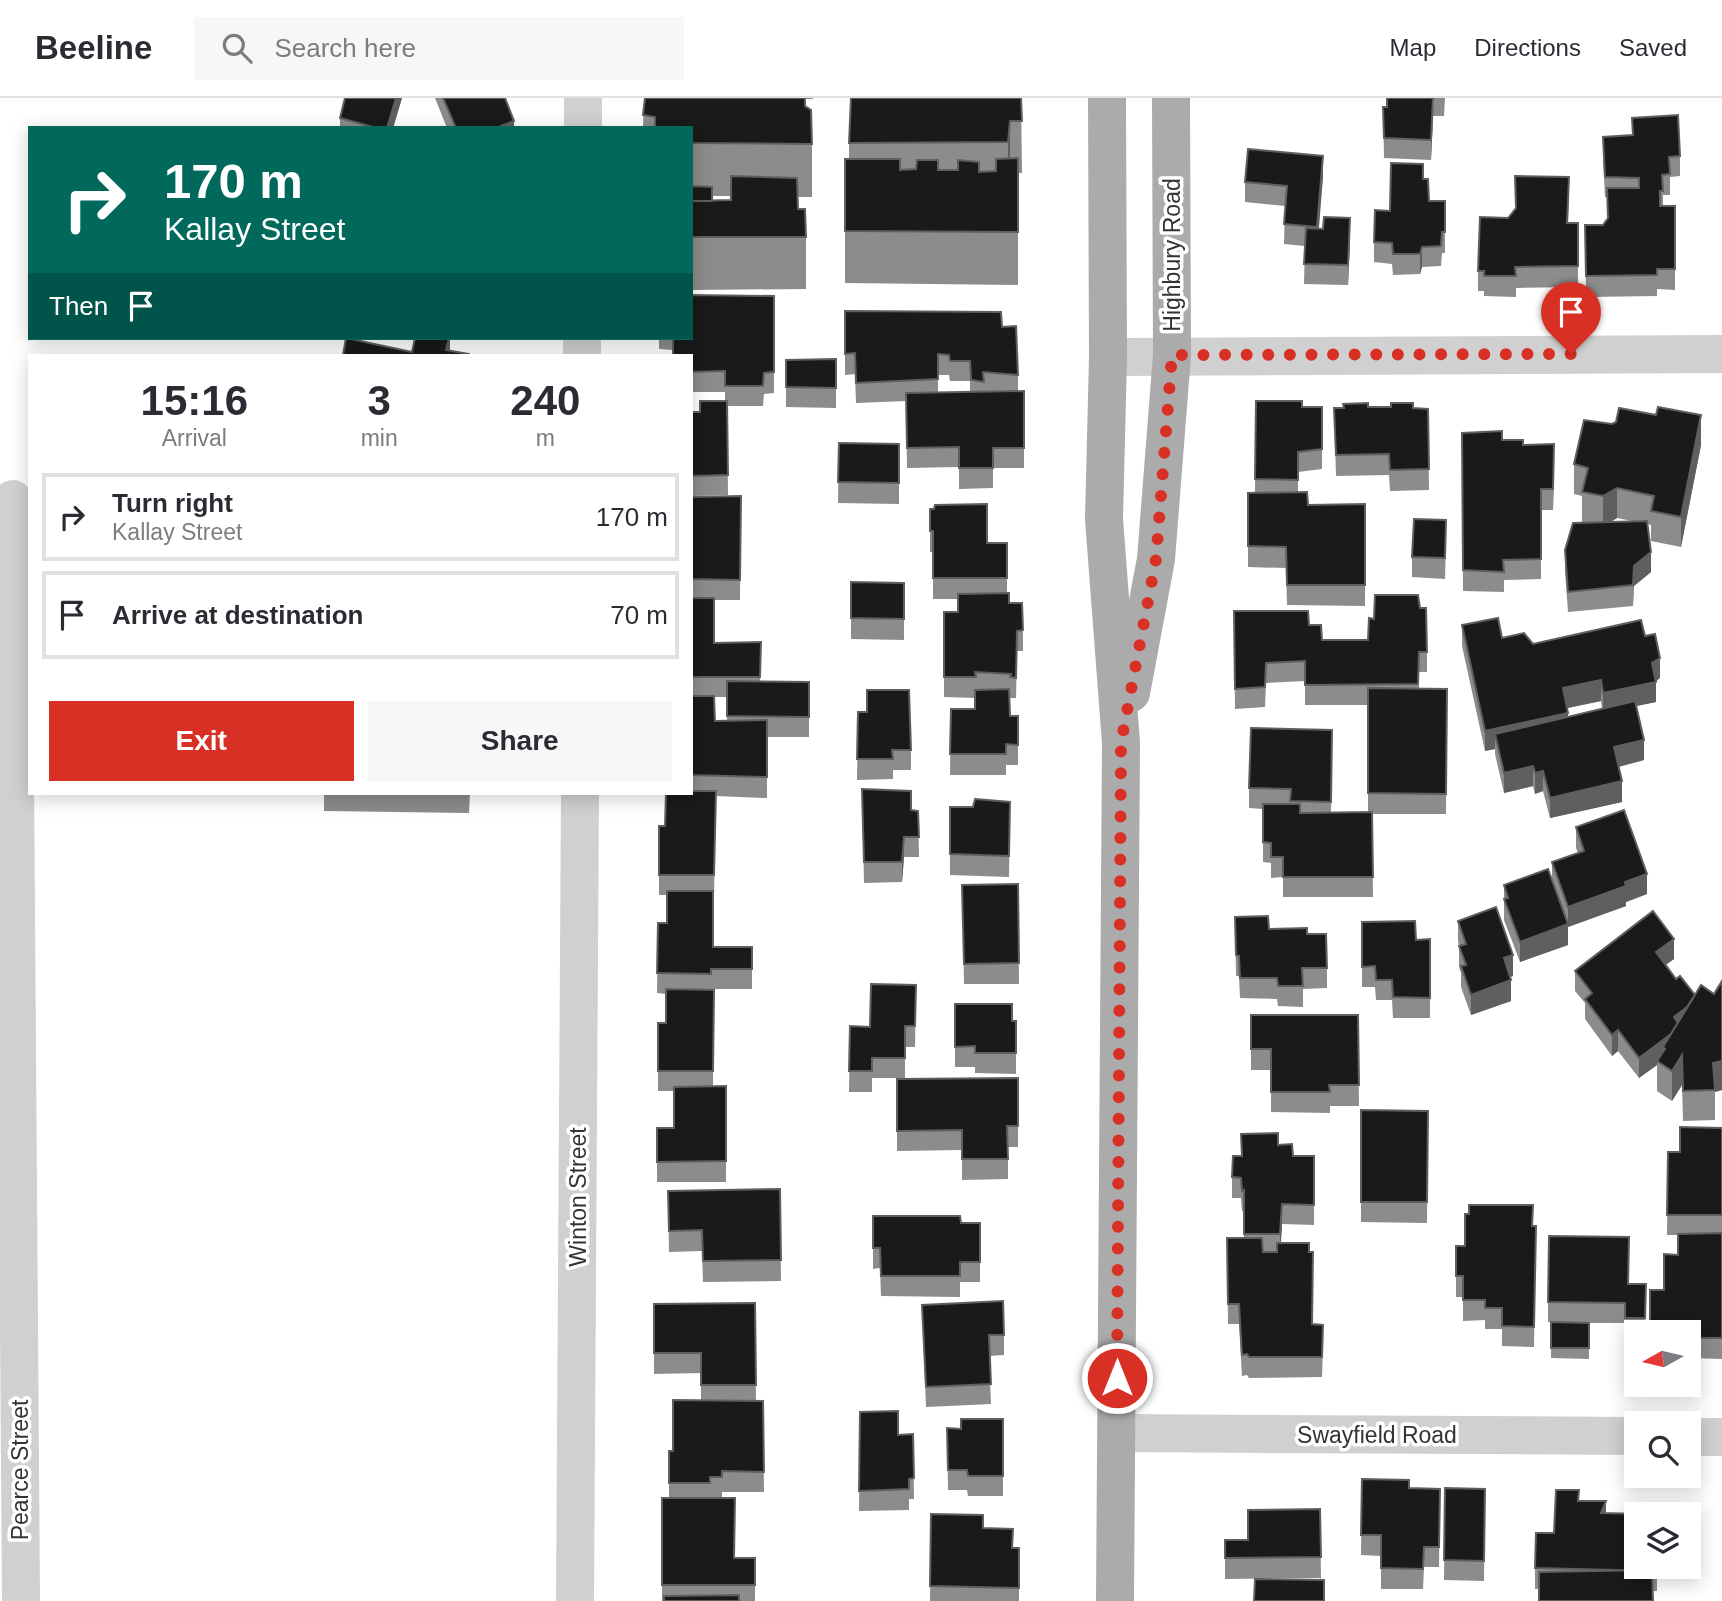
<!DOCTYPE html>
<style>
body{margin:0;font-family:Arial,sans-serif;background:#f7f7f7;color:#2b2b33;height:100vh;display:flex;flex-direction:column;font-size:26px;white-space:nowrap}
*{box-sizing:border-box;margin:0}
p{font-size:23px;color:#7c7c81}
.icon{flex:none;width:38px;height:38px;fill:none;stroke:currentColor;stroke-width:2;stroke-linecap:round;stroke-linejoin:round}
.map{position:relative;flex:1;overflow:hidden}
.panel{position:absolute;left:28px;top:256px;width:665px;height:441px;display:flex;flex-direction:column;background:#fff;border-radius:0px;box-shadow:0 4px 18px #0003}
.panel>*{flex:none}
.banner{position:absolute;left:28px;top:28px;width:665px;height:214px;border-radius:0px;box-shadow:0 4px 18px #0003;background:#00695c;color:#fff;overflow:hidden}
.needle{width:46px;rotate:262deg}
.controls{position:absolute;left:1624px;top:1222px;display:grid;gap:14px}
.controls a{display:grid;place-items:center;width:77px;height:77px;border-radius:0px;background:#fff;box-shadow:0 4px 18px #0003;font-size:35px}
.pin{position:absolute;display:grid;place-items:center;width:60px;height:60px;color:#fff;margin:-72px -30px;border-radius:50% 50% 50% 0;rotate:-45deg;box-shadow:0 0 7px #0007}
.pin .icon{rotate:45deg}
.me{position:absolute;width:77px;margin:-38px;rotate:0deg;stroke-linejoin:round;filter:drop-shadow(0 0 5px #0008)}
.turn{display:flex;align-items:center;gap:24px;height:147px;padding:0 21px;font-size:32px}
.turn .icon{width:91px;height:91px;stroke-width:2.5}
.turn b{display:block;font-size:49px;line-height:60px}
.then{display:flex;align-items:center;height:66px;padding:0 21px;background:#0003;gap:14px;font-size:26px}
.eta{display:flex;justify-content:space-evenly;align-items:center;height:119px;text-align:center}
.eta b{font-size:42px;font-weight:700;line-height:49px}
.button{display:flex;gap:14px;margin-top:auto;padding:14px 21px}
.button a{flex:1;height:80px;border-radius:0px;background:#d93025;color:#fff;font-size:28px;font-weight:700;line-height:80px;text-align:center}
.button a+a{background:#f7f7f7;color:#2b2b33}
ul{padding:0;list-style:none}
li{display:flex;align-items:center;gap:21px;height:88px;margin:0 14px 10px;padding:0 7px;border:4px solid #e1e1e2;border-radius:0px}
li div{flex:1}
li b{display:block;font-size:26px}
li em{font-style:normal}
header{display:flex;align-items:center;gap:42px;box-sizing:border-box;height:98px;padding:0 35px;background:#fff;border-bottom:2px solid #e1e1e2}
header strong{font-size:33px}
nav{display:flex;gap:38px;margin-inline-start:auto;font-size:24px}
.search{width:490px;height:63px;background:#f7f7f7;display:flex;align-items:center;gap:18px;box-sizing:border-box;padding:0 24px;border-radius:0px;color:#7c7c81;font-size:26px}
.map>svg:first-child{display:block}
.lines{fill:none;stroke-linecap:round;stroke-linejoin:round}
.street{stroke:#d0d0d0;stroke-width:38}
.primary{stroke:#ababab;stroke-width:38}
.wall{fill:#8c8c8c;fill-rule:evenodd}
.shaded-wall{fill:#5f5f5f}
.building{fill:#1a1a1a;stroke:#5f5f5f;stroke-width:2}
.route{stroke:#d93025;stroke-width:12;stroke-dasharray:0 21.6}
.labels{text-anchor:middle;stroke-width:7;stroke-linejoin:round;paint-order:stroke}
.street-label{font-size:23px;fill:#333;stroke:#fff}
</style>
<header>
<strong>Beeline</strong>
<div class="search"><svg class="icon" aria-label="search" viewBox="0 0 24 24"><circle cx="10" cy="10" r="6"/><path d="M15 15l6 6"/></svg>Search here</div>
<nav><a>Map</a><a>Directions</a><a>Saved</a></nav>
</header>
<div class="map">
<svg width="1722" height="1503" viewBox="0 0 1722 1503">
<rect width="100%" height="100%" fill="#fff"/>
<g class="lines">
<g class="street">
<path d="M583,30V0"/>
<path d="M582,257V240"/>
<path d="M1108,259L1722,256"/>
<path d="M13,401L21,1503"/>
<path d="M1117,1335L1636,1338"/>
<path d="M1689,1339H1722"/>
<path d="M575,1503L580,695"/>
</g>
<g class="primary">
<path d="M1107,0L1108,259L1104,421L1121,645L1115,1503"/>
<path d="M1131,595L1156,461L1172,257L1171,0"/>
</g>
</g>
<g class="wall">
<path d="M345,0H402L393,30H340V20Z"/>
<path d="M435,0H505L514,30H447Z"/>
<path d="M644,0H813V1H805V8L812,46V99H798V111L806,139V191L691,192V30H643ZM712,98H731V102L712,103Z"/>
<path d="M1021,0L1022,75H1018V187L845,185V61H849V45Z"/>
<path d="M1387,0H1445L1444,18H1433L1431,62L1384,60L1383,9H1387Z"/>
<path d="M1632,20L1680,58V78L1670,79V97H1663V108H1675V192L1657,191V198L1586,199L1585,127H1603L1607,121V99H1605L1603,59V39L1632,37Z"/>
<path d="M1323,78L1319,130L1350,141L1348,187L1304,186L1305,148L1284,146L1285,108L1245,104V84Z"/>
<path d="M1423,81L1429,103H1445V155H1442L1441,168L1422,169L1420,176L1393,177L1392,166L1374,164V144L1390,113Z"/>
<path d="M1569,99L1568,125H1578V189L1516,190V199L1484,198V193H1478V173L1508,120Z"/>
<path d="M774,198V295L764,296L763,308H727L728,397L691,398V314H700L725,303V294H691V257L672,252L659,251V240H691Z"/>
<path d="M845,213L1002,229L1018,277V293H1024V370H993V390L959,391V369L907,370L906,303L856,305L855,276L845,277ZM938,277H949L950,283H970V294H938Z"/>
<path d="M836,261V310L786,309V262Z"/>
<path d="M1256,303L1302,309H1322V371L1298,374V394L1308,407L1365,406V508L1287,507L1286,470L1248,469V395L1255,394Z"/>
<path d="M1368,309L1428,311L1429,392L1390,393L1389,377L1336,378L1334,310Z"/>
<path d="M1462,335L1502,342L1523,347L1554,367L1553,412H1541V481L1504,482V494L1463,493Z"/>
<path d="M839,345L899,346V406L838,405Z"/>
<path d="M1701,347L1681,449L1651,443V427L1648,426L1651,474L1634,488L1633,508L1568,514L1565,473V452L1588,425L1582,424V398L1574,396V366ZM1617,420L1632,423L1611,424Z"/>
<path d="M741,398L740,502H714V545L761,544L760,583L809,584V639H767V700L716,698L713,849H752V891H711L714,892L713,989L726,988V1084H657V1030H674V993H658V925H666V896L657,895L658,825H667V797H659V728H665L666,697H657V695H691V399ZM714,599H727V622L715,623Z"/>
<path d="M930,411L987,445H1007V495L1009,505L1023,532V553H1017L1016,600H1010V596H1009L1010,618H1018V667H1006V677H950L951,611H975V600L944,599V514H958V501H933V454H930Z"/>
<path d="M1446,443L1445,481L1412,479V459Z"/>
<path d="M851,484L904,485V542L851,541Z"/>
<path d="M1234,513L1309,527L1322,542L1427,554V574H1419V591H1447L1446,716H1372L1373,799H1283V779L1271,780V765L1263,764V711L1249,710V690L1332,632L1331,715L1368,714V607H1305V583L1266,585L1265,609L1235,611Z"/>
<path d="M1462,527L1502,540L1533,546L1645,538L1660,580L1656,583V604L1636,608L1644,662L1618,669L1622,704L1550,720L1543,693L1535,696L1533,688L1504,695L1495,656V651L1485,653L1462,548ZM1601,603L1602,611L1568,619L1567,610Z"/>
<path d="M858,614L911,652V672H893V681L857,682Z"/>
<path d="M862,691L911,712L918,713L919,759H904L902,784L864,785Z"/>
<path d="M324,695H470L469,715L324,713Z"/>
<path d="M1010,704L1009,779L950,777V709H973Z"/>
<path d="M1576,729L1647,796L1626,804V808L1568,829V847L1520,864L1504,822V787L1552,781V764L1578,755L1576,750Z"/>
<path d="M1018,786L1019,886H964L962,787Z"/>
<path d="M1235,819L1269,831L1307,836L1327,870V890L1303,891V909L1278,908L1277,901L1240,900L1239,878H1236Z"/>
<path d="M1458,823L1513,878L1510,879L1511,903L1471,917L1461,889V875L1459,869V848L1458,843Z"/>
<path d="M1362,824L1416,842L1430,841V920H1393L1392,902H1376L1375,889H1362Z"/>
<path d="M1674,861L1665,867L1676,881L1695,897L1714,896L1722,883V992L1715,994V1022L1683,1023L1682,987L1672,1003L1657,993V967L1639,980L1618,953L1612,958L1585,921V905L1575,893V873Z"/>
<path d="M916,887L915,949H905V980H872V994H849L850,928L870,929Z"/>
<path d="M955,906L1012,923H1016V976L975,975V969H955Z"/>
<path d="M1251,917H1358L1359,1008H1330V1015L1271,1014V972H1251Z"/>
<path d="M1018,980V1049H1008V1081L962,1082V1052L897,1053V981Z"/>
<path d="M1361,1012L1428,1013L1427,1125L1361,1124Z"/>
<path d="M1722,1030V1261L1689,1260V1234L1664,1192L1678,1157V1137H1667L1668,1054H1680Z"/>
<path d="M1278,1047L1293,1058H1314V1127L1282,1126L1281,1145L1312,1226L1323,1247L1322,1279L1249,1280L1247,1277L1242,1278L1239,1226H1228L1227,1140H1244V1113H1242L1241,1100H1232V1079L1241,1058Z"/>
<path d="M780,1091L781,1183L703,1184L702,1153L669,1154L668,1093Z"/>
<path d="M873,1118L961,1125H980V1184H960V1199L881,1198L880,1170L873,1171Z"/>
<path d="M1536,1128L1534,1249L1502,1248V1231H1485V1222L1463,1223V1199H1456V1148H1465Z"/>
<path d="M1629,1186H1646L1645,1234H1636V1241H1625V1225H1589V1261L1551,1260V1224H1548V1204Z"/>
<path d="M755,1205L756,1303H763L764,1394H722V1400L734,1460H755V1503H662V1400H669V1353H673L701,1302V1275L654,1276V1206Z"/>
<path d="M922,1207L1004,1237V1257L989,1258L991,1306L926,1309Z"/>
<path d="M860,1314L898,1337L913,1336L914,1401H909V1412L859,1413Z"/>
<path d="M1003,1321V1398H968L967,1392H948L947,1330L961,1331Z"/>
<path d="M1362,1381L1409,1390L1440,1391L1439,1469H1424L1423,1491H1381V1458L1361,1457Z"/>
<path d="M1445,1390L1485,1391L1484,1483L1444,1482Z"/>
<path d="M1579,1403L1606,1415L1636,1416L1657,1468V1493H1653V1503H1539V1491H1535V1470L1554,1435Z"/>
<path d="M1320,1411L1321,1480L1225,1481V1442H1248Z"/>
<path d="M931,1416L983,1430L1013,1450H1019V1503H930Z"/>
</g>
<g class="shaded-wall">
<path d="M396,0H402L393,30H387Z"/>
<path d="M1433,0V18L1431,62V42Z"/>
<path d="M514,23V30H496Z"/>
<path d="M1010,23V75L1008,96V44Z"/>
<path d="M1323,58V78L1317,149V129Z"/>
<path d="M1350,120V141L1348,187V167Z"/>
<path d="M1422,149V169L1420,176V156Z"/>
<path d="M449,240H450V253L446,252Z"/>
<path d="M1701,317V347L1681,449V419Z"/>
<path d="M1554,346V367L1553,412V391Z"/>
<path d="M1617,390V420L1603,428V398Z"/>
<path d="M1651,454V474L1634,488L1633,508L1634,468Z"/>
<path d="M1660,560V580L1655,584H1656V604L1603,615V595Z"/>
<path d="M1601,582V603L1563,611V590Z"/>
<path d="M1568,615V635L1495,636V651L1485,653V633Z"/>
<path d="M1644,642V662L1614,670V649Z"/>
<path d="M1533,668V688L1504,695V675Z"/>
<path d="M1543,673V693L1535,696V675Z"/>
<path d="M1622,683V704L1550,720V700Z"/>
<path d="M904,739V759L902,784V764Z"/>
<path d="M1647,776V796L1626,804V808L1568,829V847L1520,864V844L1568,826V809L1625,784Z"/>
<path d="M1674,841V861L1656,874V854Z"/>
<path d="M1513,857V878L1504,881V860Z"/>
<path d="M1511,882V903L1471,917V897Z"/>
<path d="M1698,901L1665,951L1663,949V962L1657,963V967L1639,980V960L1674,919Z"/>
<path d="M1618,932V953L1612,958V937Z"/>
<path d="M1682,957V987L1672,1003V973Z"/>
<path d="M1722,963V992L1715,994L1713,965Z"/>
<path d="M1282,1106V1126L1280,1156V1136Z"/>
<path d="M1606,1403V1424L1601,1415Z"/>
</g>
<g class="building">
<path d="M345,0H396L387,30H377L340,20Z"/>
<path d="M443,0H505L514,23L496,30H456Z"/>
<path d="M645,0H805V8L811,12L812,46L691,45V30H655V19L643,17Z"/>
<path d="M851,0H1021L1022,23H1010L1008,44L849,45Z"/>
<path d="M1387,0H1433L1431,42L1384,40L1383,9H1387Z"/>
<path d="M1678,17L1680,58L1669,59L1670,76L1662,77L1663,93H1660V108H1675V171H1657V177L1586,178L1585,127H1603L1608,120L1607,90H1639V80L1605,79L1603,39L1633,37L1632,20Z"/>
<path d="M1248,51L1323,58L1317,129L1284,126L1287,88L1245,84Z"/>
<path d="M1018,60V134L845,133V61H900V72L916,71L917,62H938V72H958V62L979,64V74L996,73V61Z"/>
<path d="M1391,65L1423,66V81H1428L1429,103H1445V134H1442L1441,148L1422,149L1420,156H1393L1392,145L1374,144L1375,112L1390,113Z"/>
<path d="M731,78L797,80L798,111H805L806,139H691V103L731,102Z"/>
<path d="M1515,78L1569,79L1567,125H1578V168L1515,169L1516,178H1484V173H1478L1480,119L1508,120L1516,110Z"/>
<path d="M691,88L712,89V103H691Z"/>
<path d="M1324,119L1350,120L1348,167L1304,166L1306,130L1323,131Z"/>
<path d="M691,197L774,198V274L764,275L763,288H725V273L691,274V257H673V240H691Z"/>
<path d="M845,213L1001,214L1002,229L1016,228L1018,277L983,274L984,284L971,282L970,263H950L949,257L938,256V281L856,285L855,255L845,256Z"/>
<path d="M346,240L412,254L415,240H449L446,252L469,256V257H343Z"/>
<path d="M836,261V290L786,289V262Z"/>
<path d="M1024,293V350H993V370H959V349L907,350L906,295Z"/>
<path d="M700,303H727L728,377L691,378V314H700Z"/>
<path d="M1256,303H1302V309H1322V351L1298,354V382L1255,381Z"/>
<path d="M1368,305V309H1391V305H1413V310L1428,311L1429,371L1390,372L1389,356L1336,357L1334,310H1344L1343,306Z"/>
<path d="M1658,309L1701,317L1681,419L1651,413L1654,398L1617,390L1603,398L1582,394L1588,370L1574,366L1584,322L1612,326L1616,324L1619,310L1656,317Z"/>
<path d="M1502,333V342H1523V347L1554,346L1553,391H1541V461L1503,462L1504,474L1463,472L1462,335Z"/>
<path d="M839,345L899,346V385L838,384Z"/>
<path d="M1307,394L1308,407L1365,406V487H1287L1286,449L1248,448V395Z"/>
<path d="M741,398L740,482L691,481V399Z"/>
<path d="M987,406V445H1007V480H933V433H930V411H934L935,407Z"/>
<path d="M1414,421L1446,422L1445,460L1412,459Z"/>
<path d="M1647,423L1651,454L1634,468L1633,487L1568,494L1565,452L1573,425Z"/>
<path d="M851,484L904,485V521L851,520Z"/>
<path d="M1009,495V505H1022L1023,532L1017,533L1016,580L1010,579L1011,576L975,574L976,579H944V514H958V496Z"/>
<path d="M1375,497H1418L1420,510H1426L1427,554H1419L1418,586L1305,587V563L1266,565L1265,589L1235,591L1234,513H1308L1309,527H1321L1322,542H1368L1369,520L1374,521Z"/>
<path d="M691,500H714V545L761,544L760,579H691Z"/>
<path d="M1498,520L1502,540L1524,535L1533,546L1641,522L1645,538L1655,536L1660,560L1652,565L1656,584L1603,595L1601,582L1563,590L1568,615L1485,633L1462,527Z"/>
<path d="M727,583L809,584V619L727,618Z"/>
<path d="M1368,590L1447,591L1446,696L1368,695Z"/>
<path d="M1009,591L1010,618H1018V647L1006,646V656H950L951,611H975V592Z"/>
<path d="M867,592H909L911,652H892L893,661H857L858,614H867Z"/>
<path d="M691,598H714L715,623L767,622V679L691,677Z"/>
<path d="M1635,603L1644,642L1614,649L1622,683L1550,700L1543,673L1535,675L1533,668L1504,675L1495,636Z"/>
<path d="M1251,630L1332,632L1331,704L1290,703L1291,691L1249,690Z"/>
<path d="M862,691L911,693V712L918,713L919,739H904L902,764H864Z"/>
<path d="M691,693H716L714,777H659V728H665L666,695H691Z"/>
<path d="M975,701L1010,704L1009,758L950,756V709H973Z"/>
<path d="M1263,706H1300V715L1372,714L1373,779H1283V759H1271V745L1263,744Z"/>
<path d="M1624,712L1647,776L1625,784L1626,788L1568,809L1552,764L1584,753L1576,729Z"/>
<path d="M1548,771L1568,826L1520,844L1504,801L1508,800L1504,787Z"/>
<path d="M1018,786L1019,865L964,866L962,787Z"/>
<path d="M667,793H713V849H752V871H711V876L657,875L658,825H667Z"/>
<path d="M1496,809L1513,857L1504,860L1511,882L1471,897L1461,868L1466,867L1459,848L1466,846L1458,823Z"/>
<path d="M1653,813L1674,841L1656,854L1676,881L1680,878L1695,897L1687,909L1674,919L1678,925L1671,936L1639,960L1618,932L1612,937L1585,901L1592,895L1575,873Z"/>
<path d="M1268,818L1269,831L1307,830V836H1326L1327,870H1302L1303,888H1278L1277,880H1240L1239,858L1236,857L1235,819Z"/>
<path d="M1415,823L1416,842L1430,841V900L1393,899L1392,882H1376L1375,868L1362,869V824Z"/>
<path d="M1722,883V963L1713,965L1715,992L1683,993L1682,957L1672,973L1657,963L1665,951L1663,949L1701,887L1714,896Z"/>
<path d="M871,886L916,887L915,928H905V960H872V973H849L850,928L870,929Z"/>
<path d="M666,891L714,892L713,973H658V925H666Z"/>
<path d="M955,906H1012V923H1016V955H975V948L955,949Z"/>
<path d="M1251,917H1358L1359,987H1329L1330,994H1271V951H1251Z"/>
<path d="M1018,980V1028H1007L1008,1061H962V1032L897,1033V981Z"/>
<path d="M726,988V1063L657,1064V1030H674V989Z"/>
<path d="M1361,1012L1428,1013L1427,1104H1361Z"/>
<path d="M1680,1029L1722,1030V1117H1667L1668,1054H1680Z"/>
<path d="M1278,1035V1047L1292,1046L1293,1058H1314V1107L1282,1106L1280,1136H1244V1092L1242,1093L1241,1080L1232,1079L1233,1058H1242L1241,1036Z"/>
<path d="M780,1091L781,1162L703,1163L702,1132L669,1133L668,1093Z"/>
<path d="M1469,1107H1533L1532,1128H1536L1534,1229L1502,1228V1210H1485V1202H1463V1178H1456V1148H1465V1116H1469Z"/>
<path d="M873,1118H960L961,1125H980V1164H960V1178H881L880,1150H873Z"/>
<path d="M1722,1135V1240H1689V1234H1650V1192H1664V1156L1678,1157V1136Z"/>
<path d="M1549,1138L1629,1139L1628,1186H1646L1645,1220H1625V1205L1548,1204Z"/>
<path d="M1227,1140H1262L1263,1154H1277V1145H1309V1154H1313L1312,1226L1323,1227L1322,1259H1249L1247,1256L1242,1257L1239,1206H1228Z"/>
<path d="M1003,1203L1004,1237H989L991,1286L926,1289L922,1207Z"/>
<path d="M755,1205L756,1287H701V1255H654V1206Z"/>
<path d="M1551,1224L1589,1225V1250H1551Z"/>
<path d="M673,1302L763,1303L764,1374L722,1373V1379H710V1385H669V1353H673Z"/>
<path d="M898,1313V1337L913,1336L914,1380L909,1381V1391L859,1393L860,1314Z"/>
<path d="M961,1321H1003V1378H968L967,1372H948L947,1330L961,1331Z"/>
<path d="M1362,1381L1409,1382V1390L1440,1391L1439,1449H1424L1423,1471L1381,1470V1437H1361Z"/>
<path d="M1445,1390L1485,1391L1484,1463L1444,1462Z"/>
<path d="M1556,1392H1579L1578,1403H1606L1601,1415L1642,1416H1636V1468H1657V1473L1535,1470L1536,1435H1554Z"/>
<path d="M662,1400H735L734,1460H755V1487H662Z"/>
<path d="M1320,1411L1321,1459L1225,1460V1442H1248V1412Z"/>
<path d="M931,1416L983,1417V1430L1013,1431L1012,1450H1019V1490L930,1488Z"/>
<path d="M1652,1472L1653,1503H1539V1474Z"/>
<path d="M1255,1481L1324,1482V1503H1254Z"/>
<path d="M739,1497V1503H664V1498Z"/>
</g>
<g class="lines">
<path class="route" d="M1117,1280L1121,645L1156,461L1172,257L1571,256"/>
</g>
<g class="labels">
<g class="street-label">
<text transform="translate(1172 157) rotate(-90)" y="8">Highbury Road</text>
<text transform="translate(578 1099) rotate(-90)" y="8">Winton Street</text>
<text x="1377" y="1345">Swayfield Road</text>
<text transform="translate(20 1372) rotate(-90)" y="8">Pearce Street</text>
</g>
</g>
</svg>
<div class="controls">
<a><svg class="needle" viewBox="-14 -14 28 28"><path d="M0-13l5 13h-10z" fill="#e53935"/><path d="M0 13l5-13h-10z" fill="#7c7c81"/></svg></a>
<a><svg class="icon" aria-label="search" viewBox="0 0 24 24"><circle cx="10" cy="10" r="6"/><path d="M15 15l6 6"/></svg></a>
<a><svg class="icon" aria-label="layers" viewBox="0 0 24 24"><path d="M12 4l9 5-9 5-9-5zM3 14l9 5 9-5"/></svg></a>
</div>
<div class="pin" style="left:1571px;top:256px;background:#d93025"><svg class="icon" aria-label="arrive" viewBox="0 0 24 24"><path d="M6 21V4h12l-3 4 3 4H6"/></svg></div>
<svg class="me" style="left:1117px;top:1280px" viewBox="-20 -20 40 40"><circle r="17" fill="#d93025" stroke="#fff" stroke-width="3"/><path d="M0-11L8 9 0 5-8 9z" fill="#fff"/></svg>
<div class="banner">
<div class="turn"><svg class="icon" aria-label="right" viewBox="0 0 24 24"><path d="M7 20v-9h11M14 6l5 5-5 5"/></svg><div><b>170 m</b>Kallay Street</div></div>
<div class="then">Then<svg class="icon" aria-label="arrive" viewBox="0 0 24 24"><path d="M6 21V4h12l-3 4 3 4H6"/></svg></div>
</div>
<section class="panel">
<div class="eta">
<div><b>15:16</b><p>Arrival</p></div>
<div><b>3</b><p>min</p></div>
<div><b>240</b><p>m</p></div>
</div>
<ul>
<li><svg class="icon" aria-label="right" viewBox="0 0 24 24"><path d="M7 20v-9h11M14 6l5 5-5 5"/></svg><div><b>Turn right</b><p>Kallay Street</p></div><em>170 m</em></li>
<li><svg class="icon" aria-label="arrive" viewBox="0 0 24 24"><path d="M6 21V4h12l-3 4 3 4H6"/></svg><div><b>Arrive at destination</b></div><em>70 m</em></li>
</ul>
<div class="button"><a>Exit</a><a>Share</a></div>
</section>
</div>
